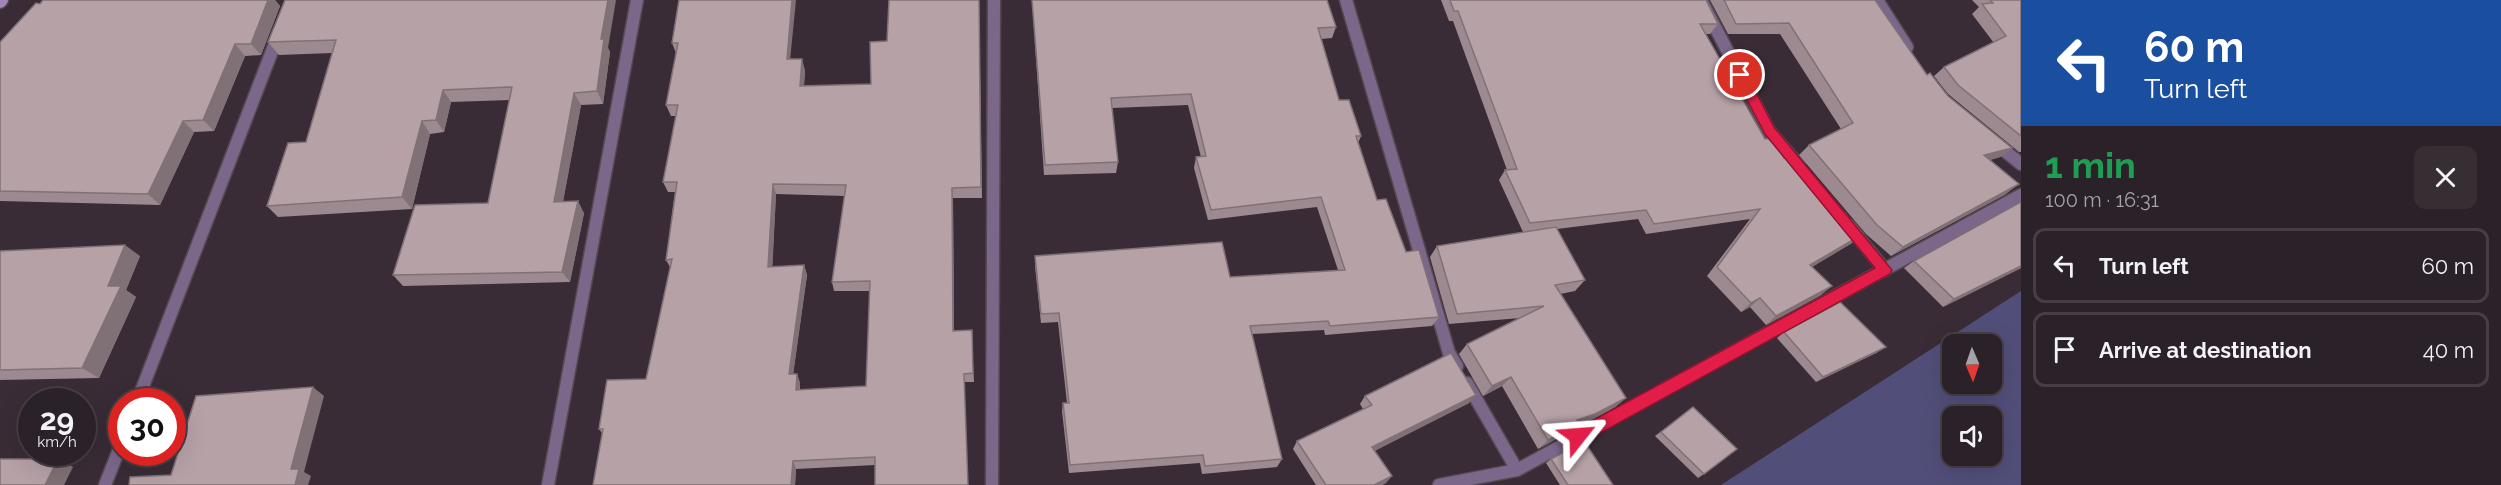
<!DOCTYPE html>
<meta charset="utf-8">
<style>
body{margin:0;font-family:Raleway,sans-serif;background:#372e34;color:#f1f3f6;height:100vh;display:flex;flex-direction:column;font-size:22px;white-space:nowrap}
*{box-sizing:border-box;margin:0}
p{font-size:20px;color:#a6a3a8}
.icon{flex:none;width:33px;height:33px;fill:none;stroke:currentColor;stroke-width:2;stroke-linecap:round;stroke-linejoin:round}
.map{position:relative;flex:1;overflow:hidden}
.side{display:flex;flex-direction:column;background:#2b2128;width:480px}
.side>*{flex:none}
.top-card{background:#1a4fa0;color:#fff;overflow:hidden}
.needle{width:39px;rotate:178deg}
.controls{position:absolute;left:1942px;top:334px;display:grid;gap:12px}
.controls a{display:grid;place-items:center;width:60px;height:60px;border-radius:12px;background:#2b2128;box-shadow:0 6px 24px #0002,0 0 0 2px #473e45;font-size:30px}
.speed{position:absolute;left:18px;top:388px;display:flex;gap:12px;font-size:30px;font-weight:700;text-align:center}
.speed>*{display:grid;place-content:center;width:78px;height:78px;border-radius:50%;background:#2b2128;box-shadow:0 6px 24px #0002,0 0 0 2px #473e45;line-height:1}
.speed small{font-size:15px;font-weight:400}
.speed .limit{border:9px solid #d22;background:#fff;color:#111}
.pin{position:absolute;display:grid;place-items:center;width:51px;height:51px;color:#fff;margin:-26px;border:3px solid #fff;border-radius:50%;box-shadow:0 2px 6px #0007}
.me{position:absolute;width:66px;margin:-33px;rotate:62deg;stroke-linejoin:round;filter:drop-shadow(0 0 4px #0008)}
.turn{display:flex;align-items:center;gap:21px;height:126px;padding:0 24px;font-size:27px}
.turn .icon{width:78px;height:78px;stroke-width:2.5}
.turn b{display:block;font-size:42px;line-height:51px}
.round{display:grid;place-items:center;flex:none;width:63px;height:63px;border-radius:12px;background:#372e34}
.headline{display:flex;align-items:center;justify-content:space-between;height:102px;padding:0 24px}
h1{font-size:36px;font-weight:700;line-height:45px;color:#1e9e55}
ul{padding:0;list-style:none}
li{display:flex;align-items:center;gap:18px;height:75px;margin:0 12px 9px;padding:0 12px;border:3px solid #473e45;border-radius:12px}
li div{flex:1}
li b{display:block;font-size:22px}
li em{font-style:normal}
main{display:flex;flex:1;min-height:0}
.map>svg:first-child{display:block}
.water{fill:#514e79;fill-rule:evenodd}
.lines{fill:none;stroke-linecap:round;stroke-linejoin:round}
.street-casing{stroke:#544851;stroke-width:15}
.secondary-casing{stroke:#544851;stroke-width:15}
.street{stroke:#7b678a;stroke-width:12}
.secondary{stroke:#a584bc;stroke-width:12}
.wall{fill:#9d8a90;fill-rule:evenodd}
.shaded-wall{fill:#7f7175}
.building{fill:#b6a1a7;stroke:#7f7175;stroke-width:1.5;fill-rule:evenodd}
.route{fill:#e11d48;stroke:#92132f;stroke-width:1.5}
</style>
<main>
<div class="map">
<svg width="2021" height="485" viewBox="0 0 2021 485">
<rect width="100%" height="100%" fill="#392c36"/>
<path class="water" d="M2021,291V485H1721ZM1953,345H1992V384H1953ZM1953,417H1992V456H1953Z"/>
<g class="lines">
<g class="street-casing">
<g id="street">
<path d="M1346,0L1449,353L1457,366"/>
<path d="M1701,0L1769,131L1799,166"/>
<path d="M1877,0L1907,47"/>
<path d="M1995,143L2021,164"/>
<path d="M1849,226L1885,270"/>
<path d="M137,402L279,33"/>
<path d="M1517,470L2021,195"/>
<path d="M105,485L122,442"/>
<path d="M548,485L637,0"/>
<path d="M992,485L994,0"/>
<path d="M1439,485L1517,470L1467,383"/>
</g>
</g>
<g class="secondary-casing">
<path id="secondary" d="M0,2L2,0"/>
</g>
<use href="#street" class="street"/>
<use href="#secondary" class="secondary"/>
</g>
<g class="wall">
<path d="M43,0H275L280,6L261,55L245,56L214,131L194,132L160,205L0,201V42Z"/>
<path d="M285,0L608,48L610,52L603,104L581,105L563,201L584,213L570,282L403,286L393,275L488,203L510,100L451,102L444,132L430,134L412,209L278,217L267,206L306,142L332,53L279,55L268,42Z"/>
<path d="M679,0L791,59L805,70L804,86L871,84L887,41L979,0L982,198H953L954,330L972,339L974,382H965L875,465L796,469L795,485H593L602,433L599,429L646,379L670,267L666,260L675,192H668L663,182L676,116H671L666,105L676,53L672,43ZM776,194L845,196L832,282L834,291H870L866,386L800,390V383L797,374H793L807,275L804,265L772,267Z"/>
<path d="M1032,0H1327L1336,27L1332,38L1321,39L1339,100L1361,136L1358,143L1377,200L1406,252L1439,317L1432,326L1325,335L1324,330L1252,334L1282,459L1277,467L1202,474L1200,463L1069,473L1062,411L1063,403H1067L1058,322L1041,323L1035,266V256L1230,277L1338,270L1317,207L1208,220L1194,168L1196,157H1201L1188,105L1112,108L1118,162L1116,173L1044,175Z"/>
<path d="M1441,0H1706L1718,24L1710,34H1706L1765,139L1784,158L1852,243L1812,267L1821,295L1766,325L1750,307L1741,312L1707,276L1750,219L1646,234L1638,219L1557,229L1585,280L1575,291L1560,294L1626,398L1615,407L1585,424L1576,426L1569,432L1538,449L1502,386L1483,396L1459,354L1467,344L1520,318L1449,324L1430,257L1437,246L1523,232L1499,180L1505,170H1507L1453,21H1449Z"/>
<path d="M1710,0H1875L1927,75L1948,96L2012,148L2000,157L1990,160L2006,194L1891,256L1866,234L1799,155L1809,145L1841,129L1780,34H1728Z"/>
<path d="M1972,0H2021V152H2019L1948,94L1934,76L1944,67L1994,43L1972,14L1979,7Z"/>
<path d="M0,251L140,256L126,290L136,297L99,378L0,380Z"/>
<path d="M1914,261L2021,268L1943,307L1904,268Z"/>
<path d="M1784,332L1878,352L1816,382L1777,338Z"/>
<path d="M1365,396L1469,403L1375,450L1386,483L1382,485H1316L1293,449L1297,441L1363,409L1360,404Z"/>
<path d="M1693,407L1704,474L1698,478L1655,436Z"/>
<path d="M1551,459L1613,485H1560L1546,463Z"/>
</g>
<g class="shaded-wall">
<path d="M268,0H275L280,6L261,55L251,44Z"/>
<path d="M608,0H616L608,48L610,52L603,104L597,91L601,39Z"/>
<path d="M792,0H796L789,71L787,59Z"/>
<path d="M235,44L245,56L214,131L203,120Z"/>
<path d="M802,59L805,70L803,97L800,86Z"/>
<path d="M443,90L451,102L444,132L436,120Z"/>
<path d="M574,93L581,105L561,213L554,202Z"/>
<path d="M183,121L194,132L160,205L148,194Z"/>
<path d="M422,121L430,134L412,209L402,197Z"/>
<path d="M2012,148L2000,157L1972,165L1984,155Z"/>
<path d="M773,184L776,194L772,277L768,267Z"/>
<path d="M2019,184L2006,194L1891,256L1903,247Z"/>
<path d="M952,188L953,198L954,340L953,331Z"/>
<path d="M578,201L584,213L570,282L562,272Z"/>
<path d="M1863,234L1852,243L1800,274L1810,265Z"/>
<path d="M125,245L140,256L126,290L136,297L99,378L82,368L108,286Z"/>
<path d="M804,265L807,275L792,383L789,374Z"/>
<path d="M2021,266V268L1943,307L1954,299Z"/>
<path d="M1832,286L1821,295L1766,325L1776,316Z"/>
<path d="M1760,298L1750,307L1741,312L1751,303Z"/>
<path d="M1886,347L1878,352L1816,382L1823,377Z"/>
<path d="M797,374L800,383L799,399L796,390Z"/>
<path d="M1511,377L1502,386L1483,396L1492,386Z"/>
<path d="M313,387L324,396L304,472L311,476L308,485H295L291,469Z"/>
<path d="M1476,395L1469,403L1367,455L1372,447Z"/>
<path d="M1626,398L1615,407L1585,424L1576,426L1569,432L1538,449L1548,440L1577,420Z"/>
<path d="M58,459L73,467L64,485H45Z"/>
<path d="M793,461L796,469L795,485H791Z"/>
<path d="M1392,476L1386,483L1382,485H1374Z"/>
</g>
<g class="building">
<path d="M43,0H268L251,44H235L203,120L183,121L148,194L0,191V42L36,3L40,4Z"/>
<path d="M285,0H608L601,39H604L597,91L574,93L554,202L578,201L562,272L393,275L415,205L488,203L512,87L443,90L436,120L422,121L402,197L267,206L288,143L306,142L336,40L268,42Z"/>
<path d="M679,0H792L787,59H802L800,86L871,84L870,42L887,41L889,0H979L981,187L952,188L953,331L972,330L973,373L964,374L968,485H875V457L793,461L791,485H593L603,429H599L607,380L646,379L672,259L666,260L677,182H663L678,105H666L678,43H672ZM773,184L846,185L832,282L870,281L866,386L796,390L797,374H789L804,265L768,267Z"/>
<path d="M1032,0H1327L1336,27L1318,28L1339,100H1349L1361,136H1356L1377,200L1386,199L1406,252L1419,250L1439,317L1330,326L1328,321L1250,326L1282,459L1205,466L1203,455L1070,465L1063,403H1069L1059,313L1041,314L1035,256L1222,242L1230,277L1345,270L1321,197L1211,210L1196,157L1206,156L1191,94L1111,98L1118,162L1045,165Z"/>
<path d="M1450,0H1706L1718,24H1700L1765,139L1772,138L1784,158L1794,153L1863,234L1810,265L1832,286L1776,316L1760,298L1751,303L1717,267L1760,209L1654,224L1646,210L1530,223L1505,170L1517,169L1458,11H1454Z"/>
<path d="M1724,0H1875L1927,75L1930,73L1948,96L2012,148L1984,155L2019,184L1903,247L1877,225L1809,145L1853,123L1789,23L1736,24Z"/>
<path d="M1990,0H2021V136L1958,85L1944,67L2006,36L1982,4L1993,3Z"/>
<path d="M2021,202V266L1954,299L1914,261Z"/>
<path d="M1556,227L1585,280L1555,285L1626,398L1595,414L1577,420L1580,423L1548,440L1511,377L1492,386L1467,344L1544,306L1457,314L1437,246Z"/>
<path d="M125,245L108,286H121L82,368L0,370V251Z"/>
<path d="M1840,302L1886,347L1823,377L1784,332Z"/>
<path d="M1451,353L1476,395L1372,447L1392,476L1374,485H1326L1297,441L1372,405L1365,396Z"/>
<path d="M313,387L291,469H299L295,485H129L130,477L171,475L196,396Z"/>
<path d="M1693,407L1737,449L1704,474L1661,432Z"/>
<path d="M1584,441L1613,485H1568L1551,459Z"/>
<path d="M0,459H58L45,485H0Z"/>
</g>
<path class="route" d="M1740,70L1745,71L1774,127L1892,270L1890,274L1584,442H1573L1571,436L1573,431L1875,268L1765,134L1734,75Z"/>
</svg>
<div class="controls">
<a><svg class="needle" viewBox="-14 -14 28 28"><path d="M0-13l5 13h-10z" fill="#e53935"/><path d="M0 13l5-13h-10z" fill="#a6a3a8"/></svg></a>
<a><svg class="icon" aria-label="sound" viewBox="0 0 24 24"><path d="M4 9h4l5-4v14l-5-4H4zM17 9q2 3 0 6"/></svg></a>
</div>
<div class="speed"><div>29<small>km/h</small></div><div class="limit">30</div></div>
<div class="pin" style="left:1740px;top:75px;background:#d93025"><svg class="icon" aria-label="arrive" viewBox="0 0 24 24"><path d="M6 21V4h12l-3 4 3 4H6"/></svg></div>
<svg class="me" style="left:1578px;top:436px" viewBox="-20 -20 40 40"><path d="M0-17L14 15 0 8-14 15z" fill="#e11d48" stroke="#fff" stroke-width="4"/></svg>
</div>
<section class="side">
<div class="top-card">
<div class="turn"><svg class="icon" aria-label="left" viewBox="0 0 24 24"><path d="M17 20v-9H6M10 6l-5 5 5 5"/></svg><div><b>60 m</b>Turn left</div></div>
</div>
<div class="headline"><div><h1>1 min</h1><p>100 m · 16:31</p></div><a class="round"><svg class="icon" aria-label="close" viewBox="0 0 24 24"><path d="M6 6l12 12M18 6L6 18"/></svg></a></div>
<ul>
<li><svg class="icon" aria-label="left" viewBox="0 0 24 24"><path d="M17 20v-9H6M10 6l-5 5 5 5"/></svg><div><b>Turn left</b></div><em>60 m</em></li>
<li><svg class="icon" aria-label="arrive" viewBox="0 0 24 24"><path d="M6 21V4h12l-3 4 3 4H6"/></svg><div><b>Arrive at destination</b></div><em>40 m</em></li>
</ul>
</section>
</main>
